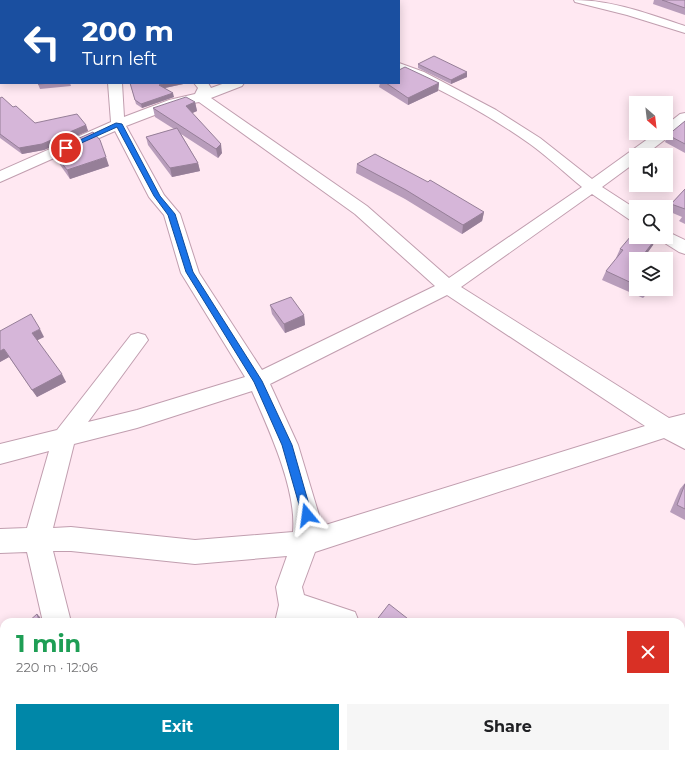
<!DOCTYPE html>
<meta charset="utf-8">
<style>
body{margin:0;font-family:Montserrat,sans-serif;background:#f6f6f6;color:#202124;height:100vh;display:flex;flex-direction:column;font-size:15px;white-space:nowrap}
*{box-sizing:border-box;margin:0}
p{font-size:13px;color:#757577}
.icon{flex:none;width:22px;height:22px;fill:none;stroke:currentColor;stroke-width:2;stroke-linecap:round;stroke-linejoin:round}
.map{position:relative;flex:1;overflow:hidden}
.panel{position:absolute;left:0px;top:618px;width:685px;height:140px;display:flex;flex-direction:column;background:#fff;border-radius:12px 12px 0 0;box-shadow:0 2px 10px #0003}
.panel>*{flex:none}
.top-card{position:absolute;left:0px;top:0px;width:400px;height:84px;box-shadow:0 2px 10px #0003;background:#1a4fa0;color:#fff;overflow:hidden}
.needle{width:26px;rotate:152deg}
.buttons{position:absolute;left:629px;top:96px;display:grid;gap:8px}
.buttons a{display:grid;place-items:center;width:44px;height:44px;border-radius:0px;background:#fff;box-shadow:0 2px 10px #0003;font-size:20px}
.pin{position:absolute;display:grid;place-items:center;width:34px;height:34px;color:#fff;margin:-17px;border:2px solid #fff;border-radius:50%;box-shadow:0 1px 4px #0007}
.me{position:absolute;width:44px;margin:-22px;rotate:344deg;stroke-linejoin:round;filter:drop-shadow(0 0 3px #0008)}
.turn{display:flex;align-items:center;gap:14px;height:84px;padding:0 16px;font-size:18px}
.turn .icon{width:52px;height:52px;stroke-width:2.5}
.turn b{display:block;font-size:28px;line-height:34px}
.round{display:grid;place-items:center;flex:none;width:42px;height:42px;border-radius:0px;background:#f6f6f6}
.headline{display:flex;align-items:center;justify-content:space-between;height:68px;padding:0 16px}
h1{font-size:24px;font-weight:700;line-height:30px;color:#1e9e55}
.action{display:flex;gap:8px;margin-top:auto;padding:8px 16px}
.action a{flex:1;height:46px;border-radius:0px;background:#0087a8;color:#fff;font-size:16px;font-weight:700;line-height:46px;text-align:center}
.action a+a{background:#f6f6f6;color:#202124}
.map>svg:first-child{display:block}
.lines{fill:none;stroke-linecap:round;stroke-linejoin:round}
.street-casing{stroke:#c19eaf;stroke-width:2}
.street{fill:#fff;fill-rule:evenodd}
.wall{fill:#b89dbb}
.shaded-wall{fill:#967f98}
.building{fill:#d6b6d9;stroke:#967f98}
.route{fill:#1a73e8;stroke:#114b97}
</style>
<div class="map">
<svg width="685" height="758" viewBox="0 0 685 758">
<rect width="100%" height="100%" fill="#ffe8f2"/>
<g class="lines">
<g class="street-casing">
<g id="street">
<path d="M574,0C612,0 649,14 685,26V33L627,15L575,2Z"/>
<path d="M399,63L424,72L496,110L540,138L592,179L656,133H666V125L680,114L685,113V124L645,155H636V162L602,187L636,209V221L630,220L592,194L461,287L669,418L685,414V449L664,438L315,552L302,587L304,595L355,612L359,622H275L279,605L276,587L287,556L195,564L71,551H53L71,622H43L27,552L0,553V529L27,528L49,451L0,464V444L57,430L131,335L138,333L145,335L148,340L88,422L137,410L245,377L181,273L164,215L149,197L115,131L0,182V171L111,122L108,83H122L124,117L169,100L195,94L198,88L194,83H208L211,88L225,83H244L242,86L211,98L367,206L449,278L582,187C565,173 548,157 530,144C492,117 442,89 399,71ZM199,102L355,214L435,286L262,370L199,273L180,214L164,195L126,126L178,106ZM447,295L645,426L319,527V515L298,445L270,384ZM252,391C269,430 297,490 293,532L195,540L71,527L53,528L74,444L137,428Z"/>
<path d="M666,231L685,240V254L679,252L660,240L658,237H666Z"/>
<path d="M73,754H105L106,758H74Z"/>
<path d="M190,754H225L223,758H188Z"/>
<path d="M258,754H290L291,758H259Z"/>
<path d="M477,754H512L514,758H479Z"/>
</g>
</g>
<use href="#street" class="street"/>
</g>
<g class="wall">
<path d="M88,0H218L215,1H90Z"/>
<path d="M654,0H685V15L653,4Z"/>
<path d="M418,64L467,77L451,84L418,68Z"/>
<path d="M39,83H70L71,86L40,89L38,84Z"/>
<path d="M130,83H188L165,88L174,97L142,108L136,104Z"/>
<path d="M380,83H439L438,91L408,105L379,87Z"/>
<path d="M0,98L35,123L86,125L88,131L44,150L22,154L0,138Z"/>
<path d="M195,102L197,111L192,113L222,153L218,158L181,134L198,163L200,171L172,177L148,145L146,137L174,129L155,117L153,108Z"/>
<path d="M685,121V153L665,142L668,135Z"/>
<path d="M52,150L109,166L70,179L56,159Z"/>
<path d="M357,164L484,212L482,221L462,234L405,199L356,173Z"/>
<path d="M685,189V224L679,221L682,217L668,211L671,204Z"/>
<path d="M653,245L643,259H636V289H650L643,298L602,280L606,271L617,258H616L620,249Z"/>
<path d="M270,305L304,315L305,325L285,333L272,314Z"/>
<path d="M0,331L44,337L37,340L66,382L37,397L9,357L0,362Z"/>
<path d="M685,483V520L670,512L680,489Z"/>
<path d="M325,754H384L382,758H330Z"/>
<path d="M461,754H473L470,758H465Z"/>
</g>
<g class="shaded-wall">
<path d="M203,0H218L215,1H199Z"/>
<path d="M467,72V77L451,84V80Z"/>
<path d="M167,83H188L160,89L159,85Z"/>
<path d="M439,83L438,91L408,105V98Z"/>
<path d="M173,93L174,97L142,108L141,104Z"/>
<path d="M195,102L197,111L188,115L186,106Z"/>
<path d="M86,125L88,131L44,150L22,154L19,148Z"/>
<path d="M221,144L222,153L218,158L216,149Z"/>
<path d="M106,157L109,166L70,179L67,170Z"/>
<path d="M198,163L200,171L172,177L170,168Z"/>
<path d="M484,212L482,221L462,234L463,225Z"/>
<path d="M657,237L653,245L643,259H640Z"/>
<path d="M648,289H650L643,298Z"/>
<path d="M304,315L305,325L285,333L284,324Z"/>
<path d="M40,329L44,337L36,341L32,333Z"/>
<path d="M4,349L9,357L0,362V351Z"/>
<path d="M62,374L66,382L37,397L32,390Z"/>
<path d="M37,614L40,617L42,622L39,620Z"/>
</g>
<g class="building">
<path d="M0,0H75L76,1H1V62H0V18L1,17Z"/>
<path d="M95,0H203L199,1H97Z"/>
<path d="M314,0H372L374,1H311Z"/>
<path d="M662,0H685V8Z"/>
<path d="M434,56L467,72L451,80L418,64Z"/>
<path d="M405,67L439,83L408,98L386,83H399V70Z"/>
<path d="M39,83H53L38,84Z"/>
<path d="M130,83H167L159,85L173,93L141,104L135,100Z"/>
<path d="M2,97L13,107L16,106L35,123L77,114L86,125L42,144L19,148L0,134V98Z"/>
<path d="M186,97L195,102L186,106L221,144L216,149L153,108Z"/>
<path d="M685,121V144L668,135Z"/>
<path d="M177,128L198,163L170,168L146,137Z"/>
<path d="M93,132L100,140L106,157L67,170L52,150Z"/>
<path d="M375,154L428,182L430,180L484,212L463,225L406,190L357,164Z"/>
<path d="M685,189V209L671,204Z"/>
<path d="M636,230V237H657L640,259H636V285L606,271L623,250L620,249Z"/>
<path d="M291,297L304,315L284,324L270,305Z"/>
<path d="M31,314L40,329L32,333L62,374L32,390L4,349L0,351V331Z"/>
<path d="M685,484V509L677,505Z"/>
<path d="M389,604L412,622H375Z"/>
<path d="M37,614L39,620H47L48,622H28Z"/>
<path d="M3,646L4,648V706L0,701V649Z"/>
<path d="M329,754H383L381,758H334Z"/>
<path d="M468,754H473L471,757Z"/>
</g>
<path class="route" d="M116,123L122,124L160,196L175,214L193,272L262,381L292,445L312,515L311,518L307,520L303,518L302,515L282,445L254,382L186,272L168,215L154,196L117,127L68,149L63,148Z"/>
</svg>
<div class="buttons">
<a><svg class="needle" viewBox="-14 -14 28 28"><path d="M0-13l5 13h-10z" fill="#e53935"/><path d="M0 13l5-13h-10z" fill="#757577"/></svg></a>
<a><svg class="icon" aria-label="sound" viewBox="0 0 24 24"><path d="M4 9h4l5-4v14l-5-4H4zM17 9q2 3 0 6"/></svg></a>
<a><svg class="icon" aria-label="search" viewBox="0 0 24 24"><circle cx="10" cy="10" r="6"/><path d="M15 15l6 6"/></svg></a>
<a><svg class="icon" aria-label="layers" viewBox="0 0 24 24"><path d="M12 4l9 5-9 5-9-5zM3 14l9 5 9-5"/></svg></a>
</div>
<div class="pin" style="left:66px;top:148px;background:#d93025"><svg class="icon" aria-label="arrive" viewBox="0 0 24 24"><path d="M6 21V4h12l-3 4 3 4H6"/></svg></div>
<svg class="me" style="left:307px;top:515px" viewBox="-20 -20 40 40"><path d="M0-17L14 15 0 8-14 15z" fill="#1a73e8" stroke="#fff" stroke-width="4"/></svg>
<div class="top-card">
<div class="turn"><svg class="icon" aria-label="left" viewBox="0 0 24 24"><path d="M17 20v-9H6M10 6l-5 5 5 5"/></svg><div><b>200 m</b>Turn left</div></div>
</div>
<section class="panel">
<div class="headline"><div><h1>1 min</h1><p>220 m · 12:06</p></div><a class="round" style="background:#d93025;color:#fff"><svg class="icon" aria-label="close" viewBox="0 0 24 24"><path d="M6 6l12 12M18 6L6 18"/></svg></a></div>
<div class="action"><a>Exit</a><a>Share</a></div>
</section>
</div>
